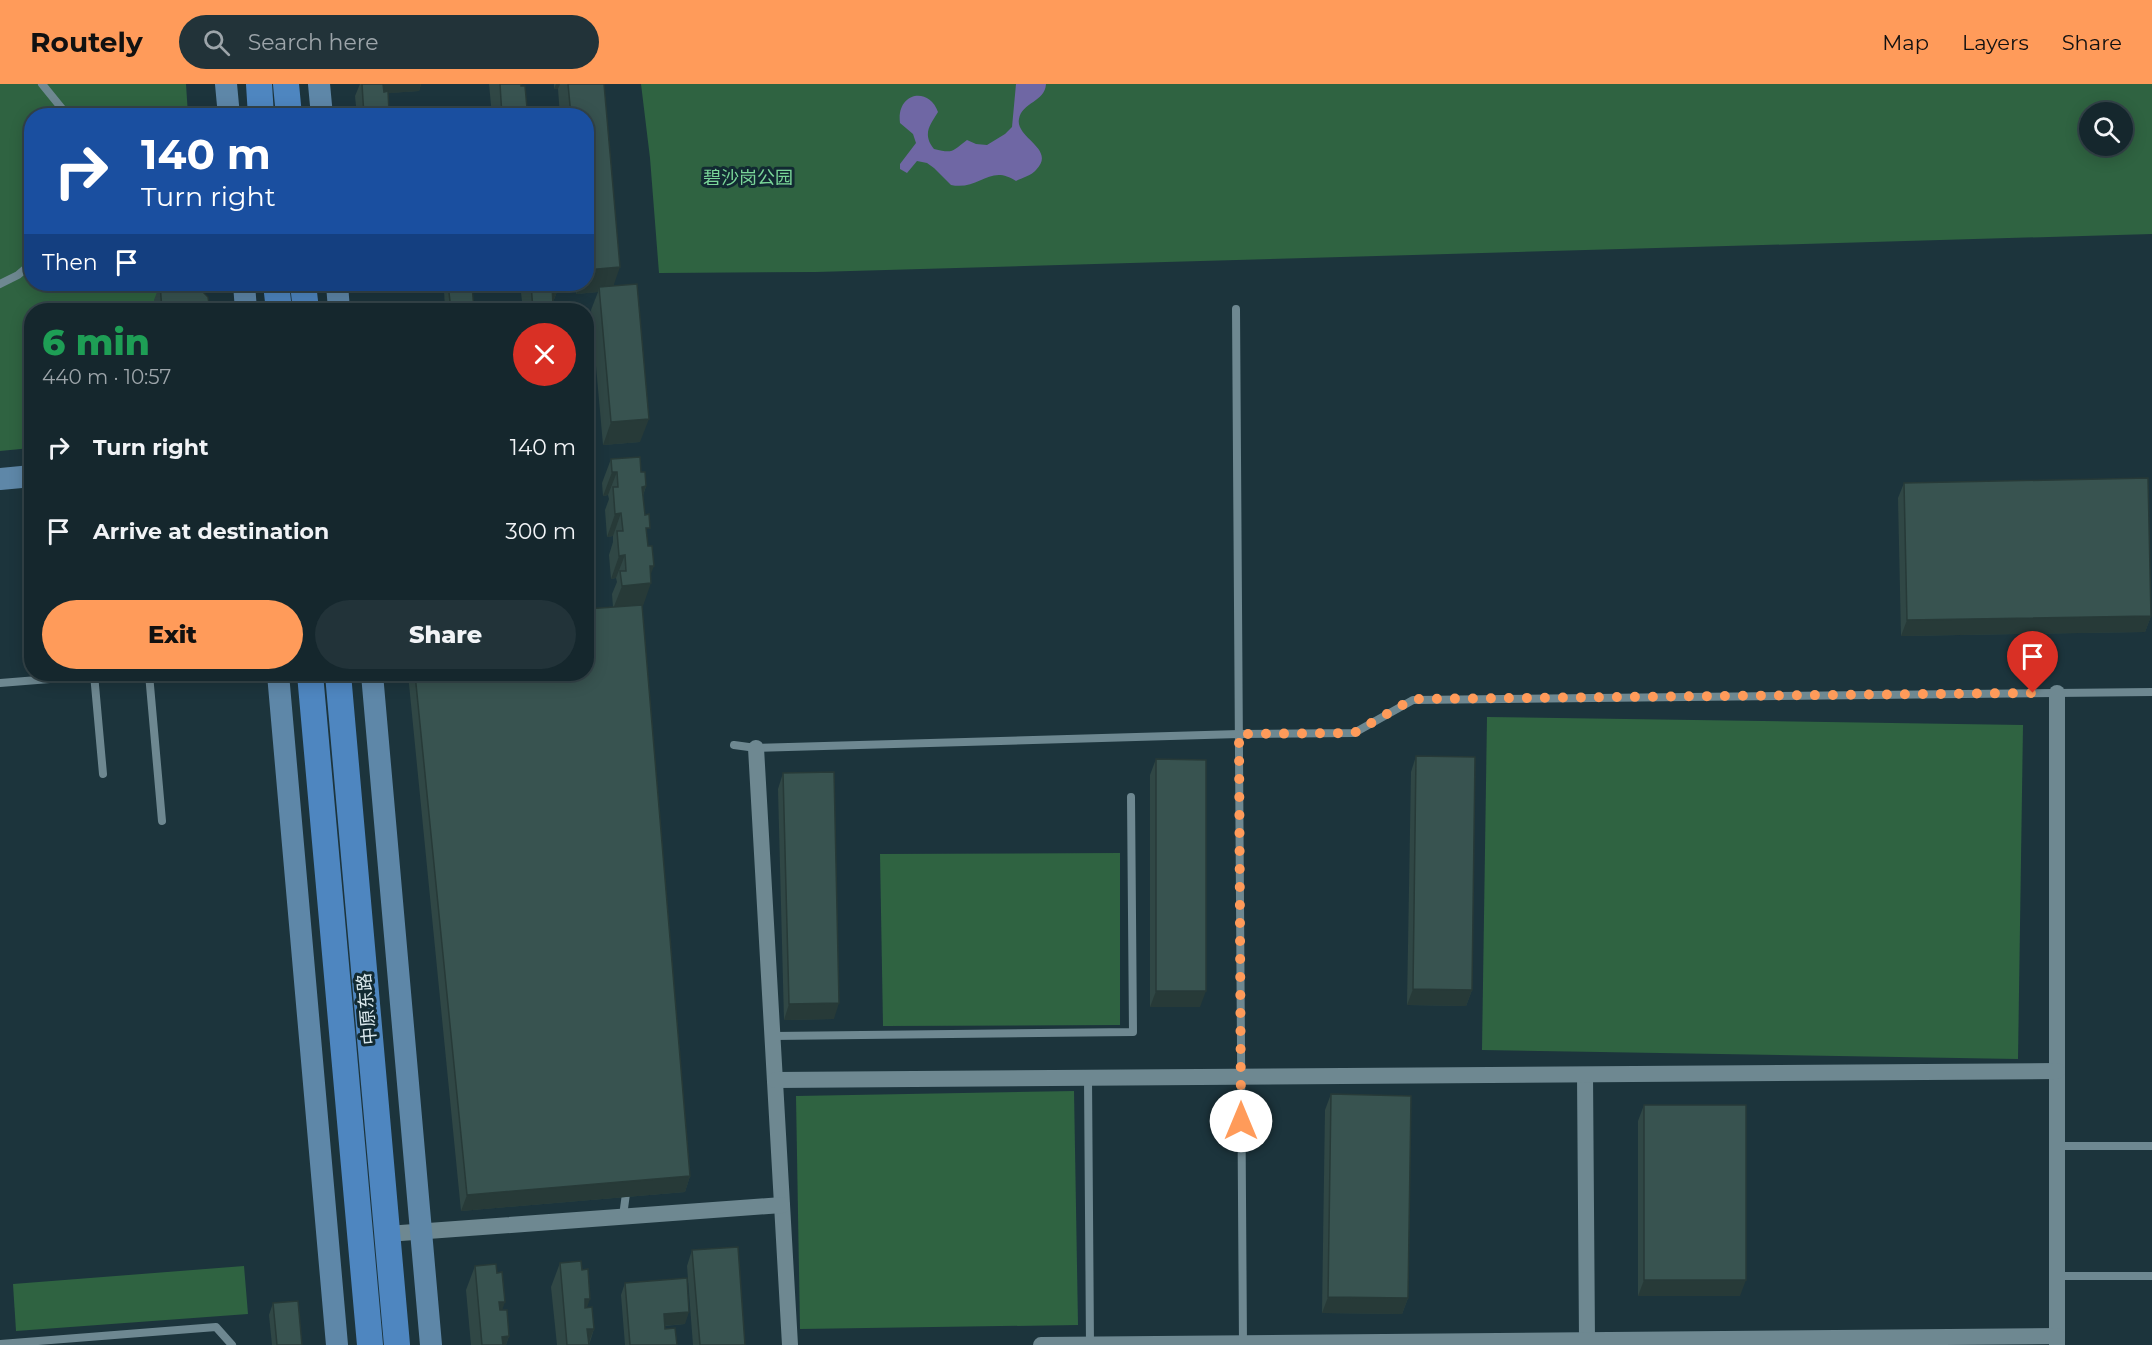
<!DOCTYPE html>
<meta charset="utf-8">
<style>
body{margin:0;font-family:Montserrat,"Noto Sans SC",sans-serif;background:#223339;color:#f1f3f6;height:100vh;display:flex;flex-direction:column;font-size:22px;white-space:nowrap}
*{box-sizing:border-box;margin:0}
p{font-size:20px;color:#9da5aa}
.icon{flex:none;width:33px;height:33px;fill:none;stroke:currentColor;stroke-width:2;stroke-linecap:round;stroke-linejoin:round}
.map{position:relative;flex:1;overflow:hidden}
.side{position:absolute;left:24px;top:219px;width:570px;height:378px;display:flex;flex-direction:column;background:#15272d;border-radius:24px;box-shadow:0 3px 15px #0003,0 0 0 2px #344449}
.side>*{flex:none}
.guide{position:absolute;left:24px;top:24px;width:570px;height:183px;border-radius:24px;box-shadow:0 3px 15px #0003,0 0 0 2px #344449;background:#1a4fa0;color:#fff;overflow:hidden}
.controls{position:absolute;left:2079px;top:18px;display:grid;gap:12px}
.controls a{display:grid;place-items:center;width:54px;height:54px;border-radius:50%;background:#15272d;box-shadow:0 3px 15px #0003,0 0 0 2px #344449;font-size:30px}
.pin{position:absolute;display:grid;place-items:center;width:51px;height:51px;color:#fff;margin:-62px -26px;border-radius:50% 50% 50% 0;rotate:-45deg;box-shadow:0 0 6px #0007}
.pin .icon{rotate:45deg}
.me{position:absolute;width:66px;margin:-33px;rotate:0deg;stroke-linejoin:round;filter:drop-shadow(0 0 4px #0008)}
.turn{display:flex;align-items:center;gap:21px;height:126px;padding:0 18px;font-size:27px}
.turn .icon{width:78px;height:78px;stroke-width:2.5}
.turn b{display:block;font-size:42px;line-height:51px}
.then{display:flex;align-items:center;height:57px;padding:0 18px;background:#0003;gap:12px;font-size:22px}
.round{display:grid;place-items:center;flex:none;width:63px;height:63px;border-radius:32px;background:#223339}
.headline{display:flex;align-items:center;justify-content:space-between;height:102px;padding:0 18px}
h1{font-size:36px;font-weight:800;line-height:45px;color:#1e9e55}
.button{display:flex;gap:12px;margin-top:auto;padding:12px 18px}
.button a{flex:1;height:69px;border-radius:36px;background:#ff9b5a;color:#111;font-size:24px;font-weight:800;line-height:69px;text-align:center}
.button a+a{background:#223339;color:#f1f3f6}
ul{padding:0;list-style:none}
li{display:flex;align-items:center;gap:18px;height:84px;padding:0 18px}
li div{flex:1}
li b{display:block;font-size:22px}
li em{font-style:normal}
header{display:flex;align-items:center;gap:36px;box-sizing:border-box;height:84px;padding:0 30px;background:#ff9b5a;color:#111}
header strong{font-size:28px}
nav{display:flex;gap:33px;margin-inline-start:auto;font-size:21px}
.search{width:420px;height:54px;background:#223339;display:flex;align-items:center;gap:15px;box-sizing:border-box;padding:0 21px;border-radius:33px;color:#9da5aa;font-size:22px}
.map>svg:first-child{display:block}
.green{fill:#2f6341;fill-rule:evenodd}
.water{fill:#6f67a4}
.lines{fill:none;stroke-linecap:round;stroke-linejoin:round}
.lane{stroke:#6e8891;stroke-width:8}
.street{stroke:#6e8891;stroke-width:16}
.secondary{stroke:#5e87a8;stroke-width:22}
.primary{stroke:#4e86c0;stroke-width:26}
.wall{fill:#304745}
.shaded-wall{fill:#273a38}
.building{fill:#385350;stroke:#273a38;stroke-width:1.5}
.route{stroke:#ff9b5a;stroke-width:10;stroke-dasharray:0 18}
.labels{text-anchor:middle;stroke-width:6;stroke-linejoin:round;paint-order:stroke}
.park-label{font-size:18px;fill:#7ad699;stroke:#122a32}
.street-label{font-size:18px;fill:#dae8ed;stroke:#122a32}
</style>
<header>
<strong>Routely</strong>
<div class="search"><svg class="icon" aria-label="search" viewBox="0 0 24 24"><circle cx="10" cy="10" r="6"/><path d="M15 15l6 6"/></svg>Search here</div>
<nav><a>Map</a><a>Layers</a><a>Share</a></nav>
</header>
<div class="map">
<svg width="2152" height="1261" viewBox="0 0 2152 1261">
<rect width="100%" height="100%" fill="#1c343c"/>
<g class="green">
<path d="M0,0H186L188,31L32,32V200H204L206,226H32L31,364L0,367Z"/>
<path d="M641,0H2152V150L816,188L659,189L650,74ZM2090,28H2122V62H2090Z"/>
<path d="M1487,633L2023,641L2018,975L1482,966Z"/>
<path d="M1120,769V941L883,942L880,770Z"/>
<path d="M1074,1007L1078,1241L800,1245L796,1012Z"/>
<path d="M244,1182L248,1230L16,1247L13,1200Z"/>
</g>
<path class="water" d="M1016,0H1046C1045,18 1022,18 1019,35C1015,54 1057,65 1036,86C1032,91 1022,94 1016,97C990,79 979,107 951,101L934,84L927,79L917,77L907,89L900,85V80L916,59L913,50L900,39C896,8 929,2 938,28C930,41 922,50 934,65C954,70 952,67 967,56L976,60L987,61L1005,50L1012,43Z"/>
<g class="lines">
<g class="lane">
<path d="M42,0L68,32"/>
<path d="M0,200L18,191L32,179"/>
<path d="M1236,225L1243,1261"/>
<path d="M94,590L103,690"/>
<path d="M149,590L162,737"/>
<path d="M0,599L112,590"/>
<path d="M734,661L756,664L1239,650L1354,649L1413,616L2152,608"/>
<path d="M773,952L1133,948L1131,713"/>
<path d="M1088,994L1090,1261"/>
<path d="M2057,1062H2152"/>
<path d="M623,1132L627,1102"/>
<path d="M2057,1192H2152"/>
<path d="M0,1260L216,1243L232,1261"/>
</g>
<g class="street">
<path d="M2057,609V1261"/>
<path d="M756,664L790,1261"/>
<path d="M1585,991L1587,1256"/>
<path d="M775,996L2057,987"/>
<path d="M387,1150L782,1121"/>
<path d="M1041,1261L2057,1252"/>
</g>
<g class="secondary">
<path d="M226,0L229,32"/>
<path d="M319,0L322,32"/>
<path d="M244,200L246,226"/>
<path d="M337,200L339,226"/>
<path d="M0,395L32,392"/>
<path d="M278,590L337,1261"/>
<path d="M372,590L431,1261"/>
</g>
<g class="primary">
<path d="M259,0L261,32"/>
<path d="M286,0L289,32"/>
<path d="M276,200L279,226"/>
<path d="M303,200L306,226"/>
<path d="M310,590L370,1261"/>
<path d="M338,590L397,1261"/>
</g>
</g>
<g class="wall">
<path d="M360,0H421L419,7L388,9L389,28L388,32H357L355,12Z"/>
<path d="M489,0H521L524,31L492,32Z"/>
<path d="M554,0H604L614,202L640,358L603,361L591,226L598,208L576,210L575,200H586V32H560L558,5H554Z"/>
<path d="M160,200L210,226H155L154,216Z"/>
<path d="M446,200H472L474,226H445L444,206Z"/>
<path d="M520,200H560L553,218V221L562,226H523Z"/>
<path d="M611,375L641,388L646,402L643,412L650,491L642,522L690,1092L685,1108L461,1127L408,590H586L613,523L612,510L617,498L616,494L611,495L609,471L613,458V452L607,453L605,426L609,415L608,411L603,412L602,399Z"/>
<path d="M1904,399L2151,532L2145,548L1901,552L1898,414Z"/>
<path d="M1416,672L1472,906L1466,922L1407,921L1411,688Z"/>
<path d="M1156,675L1200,923H1150V691Z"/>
<path d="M783,689L834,935L784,936L778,705Z"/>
<path d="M1331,1010L1408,1214L1402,1230L1322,1229L1325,1026Z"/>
<path d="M1644,1021L1740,1212H1638V1037Z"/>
<path d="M692,1166L745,1261H693L687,1182Z"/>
<path d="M560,1179L587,1223L594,1245L589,1261H557L551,1203Z"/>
<path d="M475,1182L502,1226L509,1252L506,1261H471L466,1206Z"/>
<path d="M625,1199L685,1240L665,1242V1245L677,1261H625L621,1211Z"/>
<path d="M273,1219L302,1261H272L269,1231Z"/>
</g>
<g class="shaded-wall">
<path d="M381,0H421L419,7L377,10Z"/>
<path d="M556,0H560L558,5H554Z"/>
<path d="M620,183L612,206L599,203L598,208L576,210L580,200H586V186Z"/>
<path d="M560,200L551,223L552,201Z"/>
<path d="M649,335L640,358L603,361L611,338Z"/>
<path d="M612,388H617L608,411L603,412Z"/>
<path d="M646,402L638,426L642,403Z"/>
<path d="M621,429L613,452L607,453L615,430Z"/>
<path d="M625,471L616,494L611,495L619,472Z"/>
<path d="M650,482H654L647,500L651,499L643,522L613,525L622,502Z"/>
<path d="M2151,532L2145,548L1901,552L1907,536Z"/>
<path d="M1413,905L1472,906L1466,922L1407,921Z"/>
<path d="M1156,907H1206L1200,923H1150Z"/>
<path d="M839,919L834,935L784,936L789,920Z"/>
<path d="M690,1092L685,1108L461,1127L467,1111Z"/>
<path d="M1644,1196H1746L1740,1212H1638Z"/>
<path d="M1328,1213L1408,1214L1402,1230L1322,1229Z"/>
<path d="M585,1215H590L582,1238Z"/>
<path d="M499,1218H505L497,1241Z"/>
<path d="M689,1228L685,1240L660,1242L664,1230Z"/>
<path d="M587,1245H594L588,1261Z"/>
<path d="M509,1252L506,1261H499L502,1253Z"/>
</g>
<g class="building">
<path d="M362,0H383L384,8L388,7L389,28H386V32H364Z"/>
<path d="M500,0H521V2H525L527,24H523L524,32H502Z"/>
<path d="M568,0H604L620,183L586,186V32H571Z"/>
<path d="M160,200H195L208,213L210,226H162Z"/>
<path d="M448,200H472L474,226H451Z"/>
<path d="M531,200H560L552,201L553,221L561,220L562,226H533Z"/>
<path d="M637,200L649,335L611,338L599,203Z"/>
<path d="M640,373L641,388H645L646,402L642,403L645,431L649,430L650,444H646L648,462H652L654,482H650L651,499L622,502L620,487H626L625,471L619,472L617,447H623L621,429L615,430L613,403H618L617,388H612L611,375Z"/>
<path d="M2148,394L2151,532L1907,536L1904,399Z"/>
<path d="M642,521L690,1092L467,1111L415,590H586V525Z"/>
<path d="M1416,672L1475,673L1472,906L1413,905Z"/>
<path d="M1156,675L1206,676V907H1156Z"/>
<path d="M834,688L839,919L789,920L783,689Z"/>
<path d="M1331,1010L1411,1012L1408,1214L1328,1213Z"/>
<rect x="1644" y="1021" width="102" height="175"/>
<path d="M738,1163L745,1261H700L692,1166Z"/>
<path d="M581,1177L582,1186L588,1185L590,1215H585V1224L592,1223L594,1245H587L589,1261H567L560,1179Z"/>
<path d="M496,1180L497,1189L502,1188L505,1218H499L500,1226H507L509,1252L502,1253L503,1261H482L475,1182Z"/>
<path d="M687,1194L689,1228L664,1230L665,1245L675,1244L677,1261H630L625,1199Z"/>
<path d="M298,1217L302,1261H277L273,1219Z"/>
</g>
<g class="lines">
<path class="route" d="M1241,1037L1239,650L1354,649L1413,615L2033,609"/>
</g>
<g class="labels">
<g class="park-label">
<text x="748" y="100">碧沙岗公园</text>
</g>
<g class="street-label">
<text transform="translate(367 925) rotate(-95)" y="6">中原东路</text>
</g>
</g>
</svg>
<div class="controls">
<a><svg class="icon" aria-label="search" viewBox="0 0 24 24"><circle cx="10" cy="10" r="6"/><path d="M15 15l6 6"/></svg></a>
</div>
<div class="pin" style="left:2033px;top:609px;background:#d93025"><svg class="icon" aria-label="arrive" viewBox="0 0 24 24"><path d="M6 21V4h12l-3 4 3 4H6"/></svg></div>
<svg class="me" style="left:1241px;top:1037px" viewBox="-20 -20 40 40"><circle r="19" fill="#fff"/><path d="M0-13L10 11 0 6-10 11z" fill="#ff9b5a"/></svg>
<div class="guide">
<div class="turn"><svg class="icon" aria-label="right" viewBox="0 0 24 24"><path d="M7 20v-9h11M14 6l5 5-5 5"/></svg><div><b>140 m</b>Turn right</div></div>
<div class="then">Then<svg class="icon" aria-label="arrive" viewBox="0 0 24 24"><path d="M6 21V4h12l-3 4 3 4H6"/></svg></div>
</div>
<section class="side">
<div class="headline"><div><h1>6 min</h1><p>440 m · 10:57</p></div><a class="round" style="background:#d93025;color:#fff"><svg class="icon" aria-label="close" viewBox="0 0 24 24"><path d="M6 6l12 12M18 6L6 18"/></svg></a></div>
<ul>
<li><svg class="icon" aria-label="right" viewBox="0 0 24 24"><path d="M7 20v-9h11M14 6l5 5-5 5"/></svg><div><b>Turn right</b></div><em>140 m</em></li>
<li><svg class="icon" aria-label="arrive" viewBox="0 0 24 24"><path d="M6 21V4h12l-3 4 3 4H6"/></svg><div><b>Arrive at destination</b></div><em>300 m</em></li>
</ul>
<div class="button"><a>Exit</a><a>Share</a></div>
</section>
</div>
